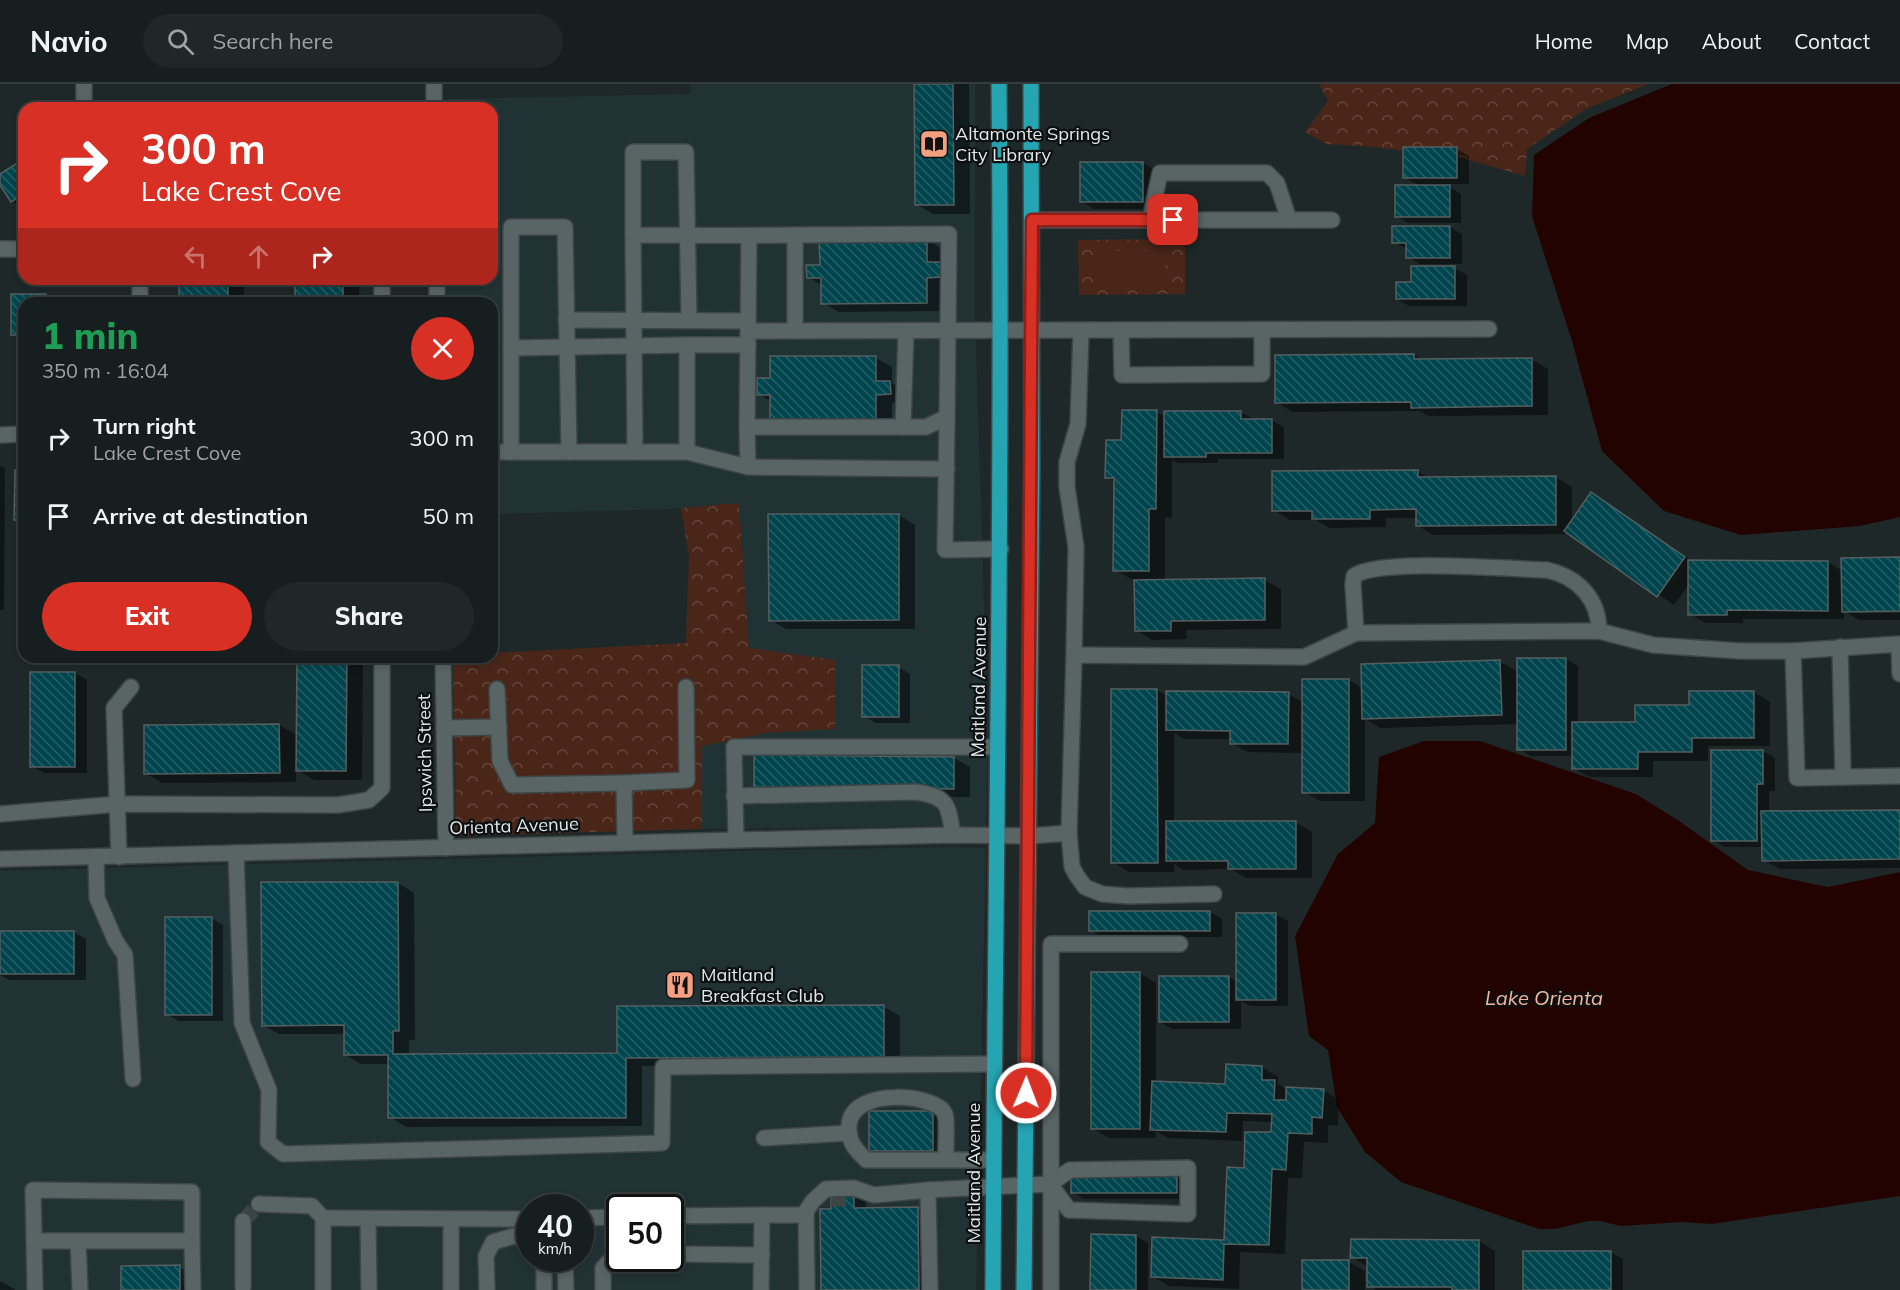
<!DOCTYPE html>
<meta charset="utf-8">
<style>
body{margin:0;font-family:Mulish,sans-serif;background:#202728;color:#f1f3f6;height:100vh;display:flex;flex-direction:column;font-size:22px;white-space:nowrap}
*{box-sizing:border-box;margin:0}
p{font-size:20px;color:#9ea2a4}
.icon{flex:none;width:33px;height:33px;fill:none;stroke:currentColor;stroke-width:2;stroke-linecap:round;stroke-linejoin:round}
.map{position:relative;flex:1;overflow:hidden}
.sheet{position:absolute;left:18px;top:213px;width:480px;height:366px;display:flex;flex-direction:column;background:#171e1f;border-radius:18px;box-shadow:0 3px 9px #0003,0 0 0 2px #363c3d}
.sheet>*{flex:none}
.hud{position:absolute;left:18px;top:18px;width:480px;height:183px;border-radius:18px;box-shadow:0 3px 9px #0003,0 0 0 2px #363c3d;background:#d93025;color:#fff;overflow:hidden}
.speed{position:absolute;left:516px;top:1110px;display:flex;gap:12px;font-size:30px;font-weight:700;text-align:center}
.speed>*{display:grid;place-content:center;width:78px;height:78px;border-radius:50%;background:#171e1f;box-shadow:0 3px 9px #0003,0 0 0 2px #363c3d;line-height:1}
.speed small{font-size:15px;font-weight:400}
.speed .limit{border:3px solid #111;border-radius:9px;background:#fff;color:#111}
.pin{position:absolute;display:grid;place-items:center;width:51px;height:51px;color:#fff;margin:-26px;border-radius:12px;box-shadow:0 3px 9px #0006}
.me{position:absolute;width:66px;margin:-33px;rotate:1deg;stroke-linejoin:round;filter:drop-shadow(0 0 4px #0008)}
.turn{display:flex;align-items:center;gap:21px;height:126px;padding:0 24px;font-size:27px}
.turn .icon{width:78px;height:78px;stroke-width:2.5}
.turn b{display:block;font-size:42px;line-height:51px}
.lanes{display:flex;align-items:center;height:57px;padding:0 24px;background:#0003;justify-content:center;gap:30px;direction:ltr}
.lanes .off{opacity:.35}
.round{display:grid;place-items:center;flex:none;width:63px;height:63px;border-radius:32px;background:#202728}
.headline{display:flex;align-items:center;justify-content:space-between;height:102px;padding:0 24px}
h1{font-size:36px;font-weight:800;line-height:45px;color:#1e9e55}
.cta{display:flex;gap:12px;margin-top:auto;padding:12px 24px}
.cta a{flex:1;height:69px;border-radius:36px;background:#d93025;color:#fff;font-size:24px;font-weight:800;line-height:69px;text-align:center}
.cta a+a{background:#202728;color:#f1f3f6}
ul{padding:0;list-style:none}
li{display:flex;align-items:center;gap:18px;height:78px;padding:0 24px}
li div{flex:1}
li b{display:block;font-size:22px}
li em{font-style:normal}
header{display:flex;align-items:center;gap:36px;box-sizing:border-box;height:84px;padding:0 30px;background:#171e1f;border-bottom:2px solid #363c3d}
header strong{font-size:28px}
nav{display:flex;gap:33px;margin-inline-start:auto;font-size:21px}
.search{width:420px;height:54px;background:#202728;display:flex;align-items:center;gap:15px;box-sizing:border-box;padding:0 21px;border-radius:33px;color:#9ea2a4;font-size:22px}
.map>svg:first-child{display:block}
.built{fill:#213235;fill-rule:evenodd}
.forest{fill:url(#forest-crowns)}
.pitch{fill:#4a2619}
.water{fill:#230300}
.shadow{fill:#0007}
.building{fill:url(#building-back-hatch);stroke:#545f60;stroke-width:1.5}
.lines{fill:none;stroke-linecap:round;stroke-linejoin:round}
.minor-tunnel{stroke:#3c4546;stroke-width:15;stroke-dasharray:15 8;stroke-linecap:butt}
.minor-casing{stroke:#3d4546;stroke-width:18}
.major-casing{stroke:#3d4546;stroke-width:18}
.minor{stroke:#596465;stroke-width:15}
.major{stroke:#24a5b1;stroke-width:15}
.route-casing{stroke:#8d1f18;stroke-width:15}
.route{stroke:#d93025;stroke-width:10}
.labels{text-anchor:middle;stroke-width:4.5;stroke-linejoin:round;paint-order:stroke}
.poi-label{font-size:18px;fill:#e3e9ea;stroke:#0c1011;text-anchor:start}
.street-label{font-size:18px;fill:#e3e9ea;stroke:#0c1011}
.water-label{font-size:20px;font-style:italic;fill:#f8b59d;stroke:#0c1011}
</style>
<header>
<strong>Navio</strong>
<div class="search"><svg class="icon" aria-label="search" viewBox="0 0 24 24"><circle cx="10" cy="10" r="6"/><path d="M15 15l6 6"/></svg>Search here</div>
<nav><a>Home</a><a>Map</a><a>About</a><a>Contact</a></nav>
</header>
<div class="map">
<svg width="1900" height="1206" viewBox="0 0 1900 1206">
<defs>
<pattern id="forest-crowns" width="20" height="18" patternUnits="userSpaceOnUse" patternTransform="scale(1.5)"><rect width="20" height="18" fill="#4a2619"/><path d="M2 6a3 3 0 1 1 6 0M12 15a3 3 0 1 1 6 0" fill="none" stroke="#64463b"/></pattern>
<pattern id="building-back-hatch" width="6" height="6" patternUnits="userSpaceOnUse" patternTransform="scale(1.5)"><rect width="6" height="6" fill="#00454d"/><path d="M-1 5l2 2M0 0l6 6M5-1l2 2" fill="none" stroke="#256067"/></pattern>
</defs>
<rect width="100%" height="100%" fill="#1f2829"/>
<g class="built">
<path d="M691,0H975V237L988,653L986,742L702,745L701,662L766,649L749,564L739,419L670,425L492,430V219H447V195H492V24H444V15L691,10Z"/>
<path d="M953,763L986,764L976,1206H0V787L736,767ZM530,1124H580V1174H530ZM620,1124H670V1174H620Z"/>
</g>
<g class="forest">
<path d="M1319,0H1648L1586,25L1527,65L1525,92L1454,72L1363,62L1327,60L1305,48L1328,17Z"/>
<path d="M1185,155V210L1079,211L1078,156Z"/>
<path d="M739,419L749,564L835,576V645L766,649L702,662V745L456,752L453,573H492V569L686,559L689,472L681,424Z"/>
</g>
<path class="pitch" d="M1165,166L1166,198L1097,199V167Z"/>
<g class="water">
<path d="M1672,0H1900V433L1860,442L1741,451L1664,427L1602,367L1572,257L1532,132L1534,71L1589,34Z"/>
<path d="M1424,657H1480L1636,710L1679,737L1748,786L1828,803L1900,788V1112L1712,1140L1682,1138L1621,1142L1600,1137H1588L1555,1145H1539L1401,1098L1365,1068L1337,1023L1328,966L1309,952L1295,852L1338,770L1375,739L1379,673Z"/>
</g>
<g class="shadow">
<path d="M915,0H969L970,130H933L916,120Z"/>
<path d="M1457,65L1469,72V100H1445L1461,110V139H1408L1396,132L1421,103L1404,93Z"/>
<path d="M24,77V119L20,122L12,117L0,98V92Z"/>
<path d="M1143,79L1155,86V125H1094L1082,118Z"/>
<path d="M1393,143H1450L1462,150V180H1420L1408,173V165L1393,158Z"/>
<path d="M927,156L943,165V181L957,189V202H942L943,227L839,228L823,219L822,201L808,193L821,182Z"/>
<path d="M1455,184L1467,191V222H1409L1397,215L1412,199Z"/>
<rect x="181" y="195" width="63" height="24"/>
<path d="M297,195H359V219H296Z"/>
<path d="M12,212H45L53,216V219H24V254L12,250Z"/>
<path d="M1414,271L1423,276L1531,275L1548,285V331L1429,332L1419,327L1293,328L1277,319Z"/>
<path d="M876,274L892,283V299L906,308L907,319H892V345L771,317L758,310L771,295Z"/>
<path d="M1156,328L1165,333L1241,328L1253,335L1271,336L1284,343V375H1218V379H1178L1172,376V434L1165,433V497L1264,496L1281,505V545L1186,546L1187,555L1152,556L1136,546L1135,495H1131L1115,486L1116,398L1107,393L1123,357Z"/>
<path d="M0,382L5,384L4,526H0Z"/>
<path d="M1417,387L1429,394L1555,393L1572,403V438L1592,410L1692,477L1828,478L1843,487L1900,475V526H1857V529H1900V536H1859L1844,527V535H1743V539H1706L1690,530V499L1674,521L1570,450L1433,451L1417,441V434H1386V443L1330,444L1316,436H1290L1273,426Z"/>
<path d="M898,431L915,441V545H786L770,536Z"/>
<path d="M299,573H363L362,696H314L296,685V698L162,699L145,689L279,641L298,652Z"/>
<path d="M1566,575L1578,582V639H1636L1690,623L1754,608L1770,618V662H1708V677H1653V693H1590L1573,684V672H1531L1519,665V640L1380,644L1365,635V717H1320L1304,708V669L1247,668L1231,659V655H1184L1174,649V739L1295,738L1312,748V794H1246L1231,785L1184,786L1174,780V788H1129L1113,778L1112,607L1157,606L1168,613L1288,610L1304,619L1349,596L1363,605L1500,578L1519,588Z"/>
<path d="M898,583L910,590V639H876L864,632Z"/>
<path d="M75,589L87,596V689H44L32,682Z"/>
<path d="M1763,667L1775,674V707H1769V729L1900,727V784L1780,785L1763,776V763H1725L1713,756Z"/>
<path d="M954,674L970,683V713L772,711L755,702Z"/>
<path d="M398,799L414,809L415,956H409V972L618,971L884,923L900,932V981L642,982V1042L406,1043L390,1033L389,980H361L345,971V950H279L263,941Z"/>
<path d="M1210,828L1222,835V853H1103L1090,846Z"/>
<path d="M1276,830L1288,837V922H1250L1241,917V945H1172L1160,938L1229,893L1238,898Z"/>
<path d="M211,834L223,841V937H179L166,930Z"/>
<path d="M0,848H74L86,855V896H9L0,891Z"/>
<path d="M1139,889L1156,899V999L1226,1002L1262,983L1278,993V1000L1286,1005L1323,1006L1339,1016L1338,1042L1328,1041V1059L1304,1058L1302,1094H1288L1285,1170L1240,1168L1239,1205L1169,1202L1152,1192L1225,1158L1245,1086L1272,1050L1273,1038L1243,1037L1242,1057L1168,1054L1156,1047V1054H1109L1092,1044Z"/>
<path d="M933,1028L945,1035L944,1073H883L870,1066Z"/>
<path d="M1176,1091L1189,1098V1115H1084L1072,1108Z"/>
<path d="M854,1109L866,1116V1125L918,1124L930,1131L931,1206H822Z"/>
<path d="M1136,1152L1148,1159V1206H1092Z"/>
<path d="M1479,1157L1495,1167V1206H1376L1365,1200V1206H1304L1349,1178L1365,1187V1198H1368V1183L1352,1173Z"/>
<path d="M1611,1168L1623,1175V1206H1525Z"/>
<path d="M179,1183L196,1192V1206H122Z"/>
<path d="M0,1198H2L16,1206H0Z"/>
</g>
<g class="building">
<path d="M914,0H953L954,121H915Z"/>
<rect x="1403" y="63" width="54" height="31"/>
<path d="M24,75V110L11,118L0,101V90Z"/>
<rect x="1080" y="78" width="63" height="40"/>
<rect x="1395" y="101" width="55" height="32"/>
<path d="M1392,142H1450V174H1406V159H1392Z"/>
<path d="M927,155V178H941V193L927,194V219L821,220V194H807L806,181H820L819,156Z"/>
<path d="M1411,182H1455V215H1396V198H1411Z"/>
<rect x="179" y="195" width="49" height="24"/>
<rect x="295" y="195" width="48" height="24"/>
<path d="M11,210H46V219H24V251H11Z"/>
<path d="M1414,270V275L1532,274V322L1411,324V318L1275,319V271Z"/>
<path d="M770,272H876V297H890L891,310L876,311V336L770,337V311H757V294H770Z"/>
<path d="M1122,326H1157L1156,425H1149V487H1113L1114,394H1105L1106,356H1121Z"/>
<path d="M1164,327H1241V335H1272V369H1206V373H1164Z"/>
<path d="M15,386H24V436H14Z"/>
<path d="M1418,386V393L1556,392V441L1416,442V425L1370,426V435H1312V427H1272V387Z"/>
<path d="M1591,408L1685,473L1657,513L1564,447Z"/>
<path d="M768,430H899V536L769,537Z"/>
<path d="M1900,473V527L1842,528L1841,474Z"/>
<path d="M1688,476L1828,477V527L1727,526V531H1688Z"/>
<path d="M1265,494V536L1171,537V547H1135L1134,496Z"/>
<rect x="21" y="501" width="3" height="49"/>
<path d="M297,573H347L346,687H296Z"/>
<rect x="1517" y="574" width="49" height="92"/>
<path d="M1500,576L1502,631L1362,635L1361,580Z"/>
<rect x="862" y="581" width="37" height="52"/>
<rect x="30" y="588" width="45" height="95"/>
<rect x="1302" y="595" width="47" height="114"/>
<path d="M1111,605H1157L1158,779H1111Z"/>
<path d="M1166,607L1289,608L1288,660H1230V647L1166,646Z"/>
<path d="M1689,607H1754V654H1692V668H1638V685H1572V638H1635V621H1689Z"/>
<path d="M279,640L280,689L144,690V641Z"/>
<path d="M1711,666H1763V700H1757V757H1711Z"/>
<path d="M754,671L954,673V705L754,703Z"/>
<path d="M1900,726V775L1762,777L1761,727Z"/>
<path d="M1166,737H1296V785H1228V777H1166Z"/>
<path d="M261,798H398L399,947H393V970L617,969V922L884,921V973L626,974V1034H388V971H344V941L262,942Z"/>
<rect x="1089" y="827" width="121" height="20"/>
<rect x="1236" y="829" width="40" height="87"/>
<rect x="165" y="833" width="47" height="98"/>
<rect x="0" y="847" width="74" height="43"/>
<rect x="1091" y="888" width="49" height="157"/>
<rect x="1159" y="892" width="70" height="46"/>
<path d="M1226,980L1262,982V996H1275L1274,1016H1286V1003L1324,1005L1322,1034L1312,1033V1050L1288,1049L1286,1086L1272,1085L1269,1161L1224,1160L1223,1196L1151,1193L1152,1153L1224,1156L1227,1083L1244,1084L1245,1048H1271L1272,1030L1227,1029L1226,1048L1150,1046L1152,997L1225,1000Z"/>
<rect x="869" y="1027" width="64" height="40"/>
<rect x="1071" y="1089" width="106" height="20"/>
<path d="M831,1108H854V1124L918,1123L919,1206H821L820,1125H831Z"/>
<path d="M1091,1150L1136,1151V1206H1090Z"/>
<path d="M1351,1155L1479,1156V1206H1452V1203H1367V1174H1350Z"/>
<rect x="1523" y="1167" width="88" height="39"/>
<rect x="1302" y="1176" width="47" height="30"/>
<path d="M180,1181V1206H121V1182Z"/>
</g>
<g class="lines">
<g class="minor-tunnel">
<path d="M831,1115H854"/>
<path d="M243,1137L259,1120"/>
</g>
<g class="minor-casing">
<g id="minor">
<path d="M84,0V24"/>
<path d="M434,0V24"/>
<path d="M1032,136H1332"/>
<path d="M1150,136L1160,89H1267L1277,99L1289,136"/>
<path d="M633,151L635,368"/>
<path d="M749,152L747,343H926L947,333L949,150L795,151V247"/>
<path d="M0,165H24"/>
<path d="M382,195V219"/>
<path d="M437,195V219"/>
<path d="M140,219V195"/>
<path d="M566,236L748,237"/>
<path d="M689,236L686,68H633V151C687,151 741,152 795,151"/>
<path d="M748,247L1489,245"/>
<path d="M1121,247L1122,291L1262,290V247"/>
<path d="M511,264L687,261"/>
<path d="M947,333L945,466L1001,465"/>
<path d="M747,343L748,383L947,385"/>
<path d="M903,343L906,247"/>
<path d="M0,351L24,350"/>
<path d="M492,368H687L748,383"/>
<path d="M511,368V143H565L569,368"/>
<path d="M687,368V261H748"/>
<path d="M1356,549L1353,501L1354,492C1378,474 1511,485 1547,486C1578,493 1599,515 1599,547"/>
<path d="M1840,563L1843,693"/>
<path d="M1793,567L1797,694L1900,692"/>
<path d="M1074,571L1076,463L1067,403V378L1078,340L1081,247"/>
<path d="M443,573L446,764"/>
<path d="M497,605L500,677L512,701L624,699"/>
<path d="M444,644L499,643"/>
<path d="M734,712L916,708C949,713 948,721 953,751"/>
<path d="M0,730L118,720L338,721L369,716L382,704V573"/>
<path d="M736,756L734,663H997"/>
<path d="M625,758L624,699L687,696L686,603"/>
<path d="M236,769L242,939L269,1006L268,1058L283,1070L662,1059L663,983L994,980"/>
<path d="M96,773L97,814L115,856L125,871L133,995"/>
<path d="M119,773L114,624L131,603"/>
<path d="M0,775L736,756L953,751L1029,752L1069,749"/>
<path d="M1214,810L1128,812L1102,810L1085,803L1077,792L1072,783L1069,749L1074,571L1304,573L1356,549L1599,547L1653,561L1740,567H1793L1899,560L1900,590"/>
<path d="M764,1054L849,1049"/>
<path d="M946,1076C945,1066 948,1038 945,1030C938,1010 852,1002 849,1041C848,1058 855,1065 866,1076H994"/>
<path d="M259,1120L312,1122L323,1134V1206"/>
<path d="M762,1131H806"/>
<path d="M670,1132L762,1131L761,1206"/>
<path d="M323,1134L530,1135"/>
<path d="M580,1134L620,1133"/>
<path d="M368,1135L369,1206"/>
<path d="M451,1136V1206"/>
<path d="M34,1157L33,1106L192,1108V1157"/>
<path d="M78,1157L80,1206"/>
<path d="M670,1170L762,1171"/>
<path d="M544,1174V1206"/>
<path d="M565,1174L566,1206"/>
<path d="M243,1203V1137"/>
<path d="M35,1206L34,1157H192L193,1206"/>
<path d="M487,1206L486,1172L493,1158L514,1152L530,1156"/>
<path d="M603,1206V1184L613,1173L620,1172"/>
<path d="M807,1206L806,1127L813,1117L826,1105L854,1104L874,1111L928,1106"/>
<path d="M930,1206L928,1106L1050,1100L1070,1086L1188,1084V1130L1069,1126L1050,1100"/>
<path d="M1051,1206V860H1180"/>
</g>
</g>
<g class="major-casing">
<g id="major">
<path d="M993,1206C995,804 1003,402 999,0"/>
<path d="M1024,1206L1032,385L1031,0"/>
</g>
</g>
<use href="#minor" class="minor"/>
<use href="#major" class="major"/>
</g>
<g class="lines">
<g class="route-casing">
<path id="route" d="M1026,1009L1032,136H1173"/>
</g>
<use href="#route" class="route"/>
</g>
<defs>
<g id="library-square" transform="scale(1.5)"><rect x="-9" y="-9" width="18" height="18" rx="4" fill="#f3a082" stroke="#0c1011"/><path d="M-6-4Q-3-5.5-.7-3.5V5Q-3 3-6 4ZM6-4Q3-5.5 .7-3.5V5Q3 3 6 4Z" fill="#111"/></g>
<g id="restaurant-square" transform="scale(1.5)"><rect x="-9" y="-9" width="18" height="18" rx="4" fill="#f3a082" stroke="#0c1011"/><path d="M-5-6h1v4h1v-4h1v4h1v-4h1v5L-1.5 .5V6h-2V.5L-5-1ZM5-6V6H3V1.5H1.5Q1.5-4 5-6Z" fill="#111"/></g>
</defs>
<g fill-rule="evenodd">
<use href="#library-square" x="934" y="60"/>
<use href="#restaurant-square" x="680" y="901"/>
</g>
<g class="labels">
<g class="poi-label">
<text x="955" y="56">Altamonte Springs<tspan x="955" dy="21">City Library</tspan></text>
<text x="701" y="897">Maitland<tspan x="701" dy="21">Breakfast Club</tspan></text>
</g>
<g class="street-label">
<text transform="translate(979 603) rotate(-89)" y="6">Maitland Avenue</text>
<text transform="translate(425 669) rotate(-91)" y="6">Ipswich Street</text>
<text transform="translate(514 742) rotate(-2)" y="6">Orienta Avenue</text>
<text transform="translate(974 1089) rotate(-90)" y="6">Maitland Avenue</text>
</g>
<g class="water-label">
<text x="1544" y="921">Lake Orienta</text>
</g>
</g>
</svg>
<div class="speed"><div>40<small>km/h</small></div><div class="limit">50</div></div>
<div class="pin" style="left:1173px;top:136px;background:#d93025"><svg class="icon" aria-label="arrive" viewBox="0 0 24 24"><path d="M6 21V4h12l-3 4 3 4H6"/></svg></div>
<svg class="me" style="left:1026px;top:1009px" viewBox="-20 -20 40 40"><circle r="17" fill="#d93025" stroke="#fff" stroke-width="3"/><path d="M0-11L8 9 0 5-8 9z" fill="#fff"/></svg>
<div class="hud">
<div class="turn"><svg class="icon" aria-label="right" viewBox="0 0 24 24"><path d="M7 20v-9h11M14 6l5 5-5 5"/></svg><div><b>300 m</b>Lake Crest Cove</div></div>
<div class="lanes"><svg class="icon off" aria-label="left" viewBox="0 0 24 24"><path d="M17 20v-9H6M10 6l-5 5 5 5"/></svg><svg class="icon off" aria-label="ahead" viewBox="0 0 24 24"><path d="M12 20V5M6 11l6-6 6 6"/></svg><svg class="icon" aria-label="right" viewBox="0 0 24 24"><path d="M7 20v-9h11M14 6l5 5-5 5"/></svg></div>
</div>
<section class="sheet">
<div class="headline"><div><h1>1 min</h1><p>350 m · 16:04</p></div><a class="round" style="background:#d93025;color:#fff"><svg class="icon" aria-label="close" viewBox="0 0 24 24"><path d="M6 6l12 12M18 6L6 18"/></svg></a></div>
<ul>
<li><svg class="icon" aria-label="right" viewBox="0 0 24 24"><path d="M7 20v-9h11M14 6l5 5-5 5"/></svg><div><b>Turn right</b><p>Lake Crest Cove</p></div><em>300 m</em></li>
<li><svg class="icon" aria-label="arrive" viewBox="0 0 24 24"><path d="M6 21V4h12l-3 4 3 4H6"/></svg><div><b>Arrive at destination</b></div><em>50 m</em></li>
</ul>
<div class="cta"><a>Exit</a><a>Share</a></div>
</section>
</div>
